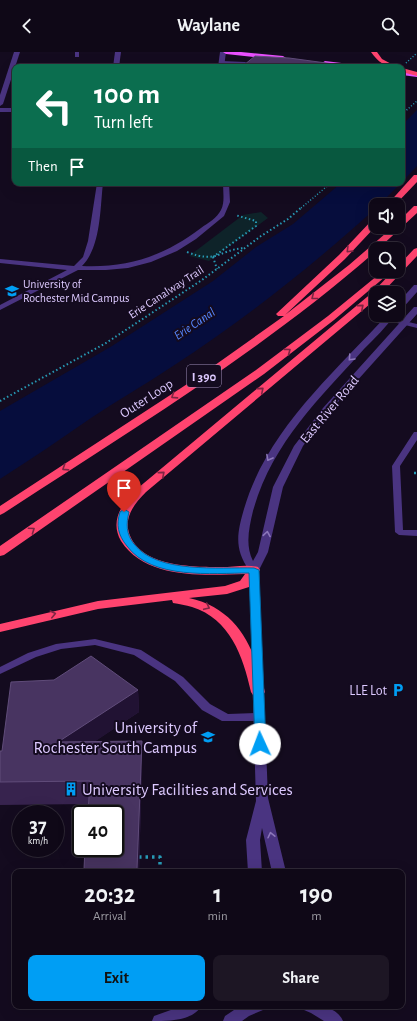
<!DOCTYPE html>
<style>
body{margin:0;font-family:"Alegreya Sans",sans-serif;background:#1d1624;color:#f1f3f6;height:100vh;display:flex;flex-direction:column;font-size:15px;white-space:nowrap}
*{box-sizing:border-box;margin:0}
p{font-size:13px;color:#9b9aa1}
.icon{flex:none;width:22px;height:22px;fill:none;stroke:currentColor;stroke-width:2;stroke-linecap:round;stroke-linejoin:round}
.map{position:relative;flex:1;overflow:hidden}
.sheet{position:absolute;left:12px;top:817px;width:393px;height:140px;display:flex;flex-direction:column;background:#0f0817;border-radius:8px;box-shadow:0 4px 16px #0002,0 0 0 1px #2f2936}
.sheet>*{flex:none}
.top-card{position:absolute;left:12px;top:12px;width:393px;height:122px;border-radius:8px;box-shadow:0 4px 16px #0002,0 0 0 1px #2f2936;background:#0b6e4f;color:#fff;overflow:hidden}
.controls{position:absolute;left:369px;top:146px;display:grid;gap:8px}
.controls a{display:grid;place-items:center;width:36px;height:36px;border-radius:8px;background:#0f0817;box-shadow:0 4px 16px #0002,0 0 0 1px #2f2936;font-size:20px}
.speed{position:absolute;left:12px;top:753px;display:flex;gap:8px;font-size:20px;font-weight:700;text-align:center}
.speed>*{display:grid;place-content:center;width:52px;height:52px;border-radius:50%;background:#0f0817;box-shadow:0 4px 16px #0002,0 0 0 1px #2f2936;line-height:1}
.speed small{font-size:10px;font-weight:400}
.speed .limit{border:2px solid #111;border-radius:6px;background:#fff;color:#111}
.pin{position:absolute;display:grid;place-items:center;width:34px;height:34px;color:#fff;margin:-41px -17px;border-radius:50% 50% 50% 0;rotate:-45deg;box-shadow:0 0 4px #0007}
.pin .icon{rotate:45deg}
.me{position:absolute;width:44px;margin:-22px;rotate:358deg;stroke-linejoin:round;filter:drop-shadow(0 0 3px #0008)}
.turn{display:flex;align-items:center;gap:14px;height:84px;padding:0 16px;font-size:18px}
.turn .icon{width:52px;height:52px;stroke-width:2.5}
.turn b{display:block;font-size:28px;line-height:34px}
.then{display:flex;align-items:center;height:38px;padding:0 16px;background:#0003;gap:8px;font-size:15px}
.eta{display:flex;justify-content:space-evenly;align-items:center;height:68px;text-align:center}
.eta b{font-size:24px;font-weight:600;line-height:28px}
.action{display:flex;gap:8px;margin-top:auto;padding:8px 16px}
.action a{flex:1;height:46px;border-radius:8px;background:#009ef4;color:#111;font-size:16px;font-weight:600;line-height:46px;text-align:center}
.action a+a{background:#1d1624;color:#f1f3f6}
header{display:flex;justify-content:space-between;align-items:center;height:52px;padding:0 16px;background:#0f0817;font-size:18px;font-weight:600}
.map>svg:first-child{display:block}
.green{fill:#0e2329}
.water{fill:#060d3d}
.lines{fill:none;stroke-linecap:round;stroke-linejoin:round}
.path-far3{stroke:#279ab5;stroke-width:1.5;stroke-dasharray:1 2;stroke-linecap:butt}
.path-far2{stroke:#279ab5;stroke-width:2;stroke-dasharray:1.5 2.5;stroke-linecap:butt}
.path-far1{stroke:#279ab5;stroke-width:2.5;stroke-dasharray:2 3;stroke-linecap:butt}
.path{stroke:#279ab5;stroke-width:3.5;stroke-dasharray:2.5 4;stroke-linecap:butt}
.service{fill:#4a3481;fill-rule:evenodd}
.minor{fill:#4a3481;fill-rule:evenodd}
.tertiary{fill:#4a3481;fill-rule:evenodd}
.primary{fill:#ea50ff;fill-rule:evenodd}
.motorway{fill:#ff446f;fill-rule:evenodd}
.wall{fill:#37234e}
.shaded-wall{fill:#211233}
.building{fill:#483461;stroke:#604c7a}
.oneway{stroke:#7e2543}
.oneway2{stroke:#8c77ba}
.route{fill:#009ef4;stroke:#00679f}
.labels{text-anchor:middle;stroke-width:4;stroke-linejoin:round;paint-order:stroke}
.far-poi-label{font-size:12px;fill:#ddc9ff;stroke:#140b1f;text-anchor:start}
.far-street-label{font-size:12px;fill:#ddc9ff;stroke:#140b1f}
.far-water-label{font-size:13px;font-style:italic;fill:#5787ff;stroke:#140b1f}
.shield{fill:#140b1f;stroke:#a190bc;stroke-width:1}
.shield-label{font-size:13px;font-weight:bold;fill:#ddc9ff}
.street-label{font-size:14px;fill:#ddc9ff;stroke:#140b1f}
.poi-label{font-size:14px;fill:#ddc9ff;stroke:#140b1f;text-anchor:end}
.near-poi-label{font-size:17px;fill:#ddc9ff;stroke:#140b1f;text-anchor:end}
</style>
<header><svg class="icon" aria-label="back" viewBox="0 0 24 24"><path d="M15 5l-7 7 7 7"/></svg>Waylane<svg class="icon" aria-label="search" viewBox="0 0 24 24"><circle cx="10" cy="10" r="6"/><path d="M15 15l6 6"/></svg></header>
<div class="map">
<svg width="417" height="969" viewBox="0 0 417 969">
<rect width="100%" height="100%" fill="#140b1f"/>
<path class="green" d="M261,160L268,166L209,209L189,204L243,163Z"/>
<g class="water">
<path d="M417,58V114L402,130V73Z"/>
<path d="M341,131H401L379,153H376V156C312,214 245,267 173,314C146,332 118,348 91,366C61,387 31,407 0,427V359L112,294L213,229L256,195L293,172Z"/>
</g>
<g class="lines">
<g class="path-far3">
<path d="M406,11L417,1"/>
<path d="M402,62L417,49"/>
<path d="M301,156L331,131"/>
</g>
<g class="path-far2">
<path d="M187,200C218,212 218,198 244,196"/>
<path d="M213,205L256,174V169L235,163"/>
<path d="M213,205L217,217"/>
<path d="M0,349L106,291L202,228L261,184L288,167L302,155"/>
</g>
<path class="path-far1" d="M414,421H417"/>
<path class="path" d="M139,805H160V820"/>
<g class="service">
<rect x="75" y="0" width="4" height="5"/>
<path d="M222,9L245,10L247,11L245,12L220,11V10Z"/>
<path d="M387,265L417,272V276L385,268L383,267Z"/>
<path d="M414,380H417V388L400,414L403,478H417V484L399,483L395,480L392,414Z"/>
<path d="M95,587L141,598L183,625L210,652L228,662L259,661L263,662L264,665L263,668L259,669H222L202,658L175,629L134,603L95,593L61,597L36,605L0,622V615L28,601L56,592Z"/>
</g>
<g class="minor">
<path d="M14,0H20L3,52L0,54V43Z"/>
<path d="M115,0H121L119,15H113Z"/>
<path d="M220,0H226L224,15H218Z"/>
<rect x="0" y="56" width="15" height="4"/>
<path d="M97,131H103C100,157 101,195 82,214C128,216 164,204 201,176C208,171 217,166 221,158C225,150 223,140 223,131H229L230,150L224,164L196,187L177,199L151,210L128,216L106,218H78L0,258V253L67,218L0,211V207L74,214L83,205L88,189Z"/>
</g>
<g class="tertiary">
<path d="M414,233H417V240L401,258H398V251Z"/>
<path d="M414,255H417V262L329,360L303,394L283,435L268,500L259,518L268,746L286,820H272L262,776L260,788L262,820H248L246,788L256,749L249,518C234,497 237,481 244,457C267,378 333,322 387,263H395C386,275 375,286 364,297C319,347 272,391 253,459C249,476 245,493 253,509L258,500L273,435L294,394L323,356Z"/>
<path d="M182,954H201C193,969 168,969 152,969L154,964Z"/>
<path d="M240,954H265L263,958L249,964L242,969H223L225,964Z"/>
<path d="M302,954C317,954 336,953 343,969H324L311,961L304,958Z"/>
</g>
<g class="primary">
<path d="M223,0H241L283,4L286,6L283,8L226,2Z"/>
<path d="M325,9L358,13L361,15H345L323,12L322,11Z"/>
<path d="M402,19L417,21V25L402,23Z"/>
</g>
<g class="motorway">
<path d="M371,0H377L382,7L397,15C385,15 378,10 371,0Z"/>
<path d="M402,16L417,20V24L402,20Z"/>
<path d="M414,123H417V130L395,153H387Z"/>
<path d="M414,154H417V161L378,197H376V199C262,299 131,378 4,461L0,463V454L201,323L284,264H278L276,262L339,203L373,167H376V174L345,207L285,263L349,213L393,175H398V170Z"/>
<path d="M417,196V204L382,241H376V247L146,440C135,451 124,464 129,481C140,515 193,515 221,515C233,515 247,512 258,515L260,518L249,535L227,542L189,546C238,557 254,595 265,640L263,643L258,645L253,643L251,640C243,604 230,567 192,555C186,553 179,552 173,551L172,548L98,557L0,580V572L98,549L225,534L240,529L245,522C204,523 146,528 121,489C109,468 123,450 138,436L373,240L393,219H398V214L414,197Z"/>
<path d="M383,219H392L334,268L264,322L4,503L0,504V494L256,318L328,264Z"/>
</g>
</g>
<g class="wall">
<path d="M244,13L341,15H244Z"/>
<path d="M138,638L139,660L95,689H142V712L139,820H84L88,752L0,753V699H2Z"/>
</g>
<g class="shaded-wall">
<path d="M138,638L139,660L60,713L58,690Z"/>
<path d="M142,689V712L139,820H137Z"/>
</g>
<g class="building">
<path d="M255,4L289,6L341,13L339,15H262L244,13Z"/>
<path d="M91,604L138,638L58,690L142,689L137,817H84L85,796H115V762H88L90,729L0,730V699H2L11,630L54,628Z"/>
</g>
<defs><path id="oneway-chevron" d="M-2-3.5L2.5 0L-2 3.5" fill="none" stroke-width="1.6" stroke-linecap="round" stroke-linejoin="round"/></defs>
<g class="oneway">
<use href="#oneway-chevron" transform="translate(349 198) rotate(135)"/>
<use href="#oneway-chevron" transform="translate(314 245) rotate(142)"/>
<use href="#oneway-chevron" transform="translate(361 255) rotate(-40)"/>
<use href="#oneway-chevron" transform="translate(288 299) rotate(-37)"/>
<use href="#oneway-chevron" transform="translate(261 338) rotate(-40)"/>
<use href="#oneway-chevron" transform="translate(174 344) rotate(147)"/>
<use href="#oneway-chevron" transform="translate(65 416) rotate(147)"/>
<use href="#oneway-chevron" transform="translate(162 422) rotate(-40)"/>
<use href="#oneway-chevron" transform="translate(32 478) rotate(-35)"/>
<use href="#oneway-chevron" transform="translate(207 555) rotate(25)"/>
<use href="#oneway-chevron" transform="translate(53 562) rotate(-13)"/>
</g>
<g class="oneway2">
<use href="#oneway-chevron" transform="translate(351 306) rotate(133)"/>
<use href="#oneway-chevron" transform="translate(269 406) rotate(119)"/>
<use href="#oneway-chevron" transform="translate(267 482) rotate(-81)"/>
<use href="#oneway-chevron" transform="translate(271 783) rotate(-103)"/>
</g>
<path class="route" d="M124,457L129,460C126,472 126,482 134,492C157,522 219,515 254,516L259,518L266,692L264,695H257L255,692L249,521C212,521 152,528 127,494C118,483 116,473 120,460Z"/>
<defs>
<g id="university-bare" transform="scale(1.08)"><path d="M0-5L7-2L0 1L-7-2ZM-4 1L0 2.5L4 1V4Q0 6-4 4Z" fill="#009ef4" stroke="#140b1f" stroke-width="2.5" paint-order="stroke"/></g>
<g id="parking-bare" transform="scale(1.08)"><path d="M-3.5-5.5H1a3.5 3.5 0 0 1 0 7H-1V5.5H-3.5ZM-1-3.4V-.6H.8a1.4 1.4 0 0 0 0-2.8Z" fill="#009ef4" stroke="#140b1f" stroke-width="2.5" paint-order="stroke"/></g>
<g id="building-bare" transform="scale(1.08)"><path d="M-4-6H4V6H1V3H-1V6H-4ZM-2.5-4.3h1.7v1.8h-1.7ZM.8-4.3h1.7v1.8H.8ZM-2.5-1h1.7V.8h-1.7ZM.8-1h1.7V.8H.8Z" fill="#009ef4" stroke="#140b1f" stroke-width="2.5" paint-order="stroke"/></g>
</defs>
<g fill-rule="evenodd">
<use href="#university-bare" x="12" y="239"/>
<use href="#parking-bare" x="398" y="638"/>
<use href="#university-bare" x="208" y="685"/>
<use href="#building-bare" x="71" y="737"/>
</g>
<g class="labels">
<g class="far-poi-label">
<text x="23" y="236">University of<tspan x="23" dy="14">Rochester Mid Campus</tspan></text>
</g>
<g class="far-street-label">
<text transform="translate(166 240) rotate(-33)" y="4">Erie Canalway Trail</text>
</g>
<g class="far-water-label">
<text transform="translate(194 271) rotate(-34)" y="5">Erie Canal</text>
</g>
<rect class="shield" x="187" y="313" width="34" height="22" rx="3"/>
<g class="shield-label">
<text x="204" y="329">I 390</text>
</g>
<g class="street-label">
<text transform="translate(146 346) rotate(-33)" y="5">Outer Loop</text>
<text transform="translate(329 357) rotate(-50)" y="5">East River Road</text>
</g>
<g class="poi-label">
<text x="387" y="643">LLE Lot</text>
</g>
<g class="near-poi-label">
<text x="197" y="681">University of<tspan x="197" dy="20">Rochester South Campus</tspan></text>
<text x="82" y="743" text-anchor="start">University Facilities and Services</text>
</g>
</g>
</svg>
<div class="controls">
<a><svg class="icon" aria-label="sound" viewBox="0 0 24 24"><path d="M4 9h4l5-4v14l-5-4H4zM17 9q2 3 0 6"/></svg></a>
<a><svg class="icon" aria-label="search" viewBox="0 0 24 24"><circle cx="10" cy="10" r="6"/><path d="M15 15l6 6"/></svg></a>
<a><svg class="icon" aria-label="layers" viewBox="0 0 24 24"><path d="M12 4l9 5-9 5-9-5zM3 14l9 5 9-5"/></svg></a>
</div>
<div class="speed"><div>37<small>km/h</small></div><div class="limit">40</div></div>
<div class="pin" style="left:124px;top:460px;background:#d93025"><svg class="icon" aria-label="arrive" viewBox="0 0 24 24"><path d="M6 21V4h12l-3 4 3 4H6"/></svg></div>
<svg class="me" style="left:260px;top:692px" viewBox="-20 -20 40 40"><circle r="19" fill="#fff"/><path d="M0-13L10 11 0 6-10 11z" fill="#009ef4"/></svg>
<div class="top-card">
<div class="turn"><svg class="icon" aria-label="left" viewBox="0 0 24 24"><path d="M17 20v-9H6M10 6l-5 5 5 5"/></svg><div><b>100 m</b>Turn left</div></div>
<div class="then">Then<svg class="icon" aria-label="arrive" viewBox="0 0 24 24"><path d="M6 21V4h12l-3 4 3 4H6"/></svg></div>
</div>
<section class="sheet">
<div class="eta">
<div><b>20:32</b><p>Arrival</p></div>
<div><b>1</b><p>min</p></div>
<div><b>190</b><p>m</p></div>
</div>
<div class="action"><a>Exit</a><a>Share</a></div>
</section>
</div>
